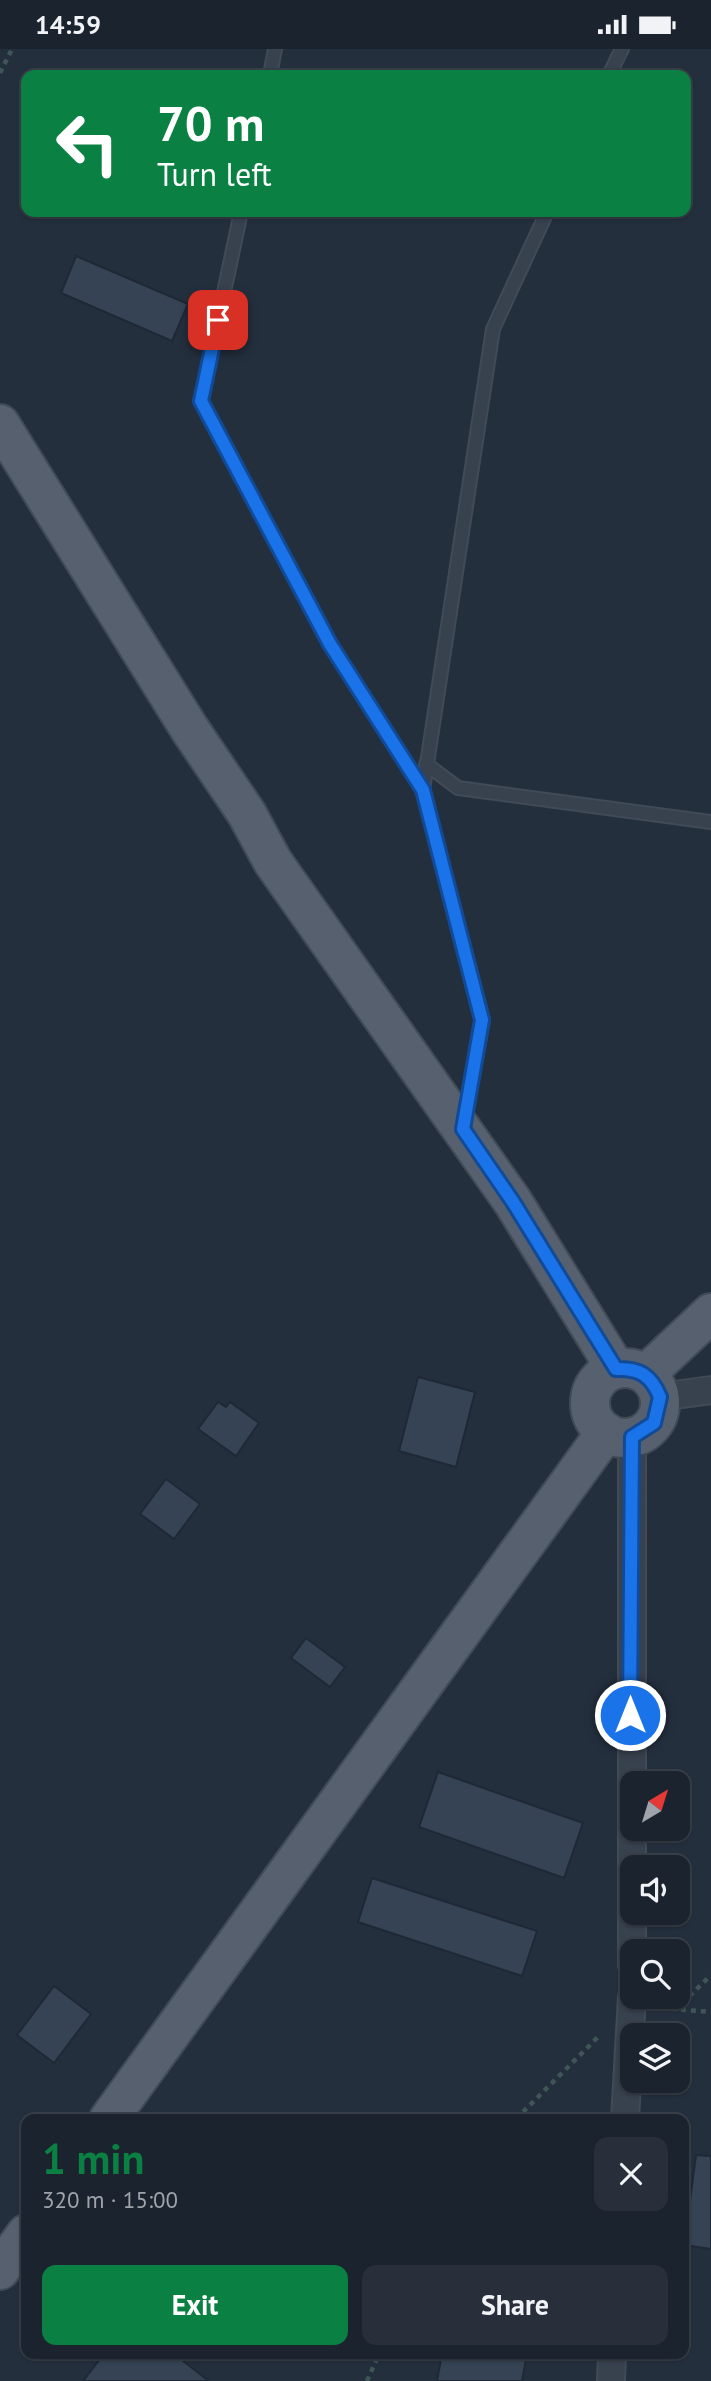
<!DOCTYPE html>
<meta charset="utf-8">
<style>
body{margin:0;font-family:"PT Sans",sans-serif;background:#282f3a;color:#f1f3f6;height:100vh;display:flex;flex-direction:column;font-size:26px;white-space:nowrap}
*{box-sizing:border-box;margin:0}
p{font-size:23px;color:#a0a4aa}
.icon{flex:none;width:38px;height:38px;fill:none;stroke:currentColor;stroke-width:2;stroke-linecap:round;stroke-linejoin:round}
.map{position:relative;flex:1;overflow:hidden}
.sheet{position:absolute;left:21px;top:2065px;width:668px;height:245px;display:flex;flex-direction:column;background:#1b232e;border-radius:14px;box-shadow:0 2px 5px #0004,0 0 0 2px #39404a}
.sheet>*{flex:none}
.hud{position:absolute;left:21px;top:21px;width:670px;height:147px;border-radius:14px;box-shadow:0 2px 5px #0004,0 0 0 2px #39404a;background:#0b8043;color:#fff;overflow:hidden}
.needle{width:46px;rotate:38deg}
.controls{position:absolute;left:620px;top:1722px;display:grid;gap:14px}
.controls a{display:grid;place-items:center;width:70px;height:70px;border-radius:14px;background:#1b232e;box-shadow:0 2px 5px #0004,0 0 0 2px #39404a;font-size:35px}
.pin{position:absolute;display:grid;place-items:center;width:60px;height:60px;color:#fff;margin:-30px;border-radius:14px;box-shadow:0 4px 10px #0006}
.me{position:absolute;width:77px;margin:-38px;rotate:0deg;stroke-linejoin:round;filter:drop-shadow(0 0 5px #0008)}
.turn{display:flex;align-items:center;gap:24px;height:147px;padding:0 21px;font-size:32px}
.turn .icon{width:91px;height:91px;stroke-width:2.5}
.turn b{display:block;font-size:49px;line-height:60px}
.round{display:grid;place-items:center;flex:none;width:74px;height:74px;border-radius:14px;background:#282f3a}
.head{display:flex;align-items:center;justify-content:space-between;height:119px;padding:0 21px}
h1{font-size:42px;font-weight:700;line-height:52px;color:#0b8043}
.action{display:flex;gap:14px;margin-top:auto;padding:14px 21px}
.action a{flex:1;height:80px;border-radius:14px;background:#0b8043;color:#fff;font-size:28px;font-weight:700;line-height:80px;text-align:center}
.action a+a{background:#282f3a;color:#f1f3f6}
.status{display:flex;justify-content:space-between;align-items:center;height:49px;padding:0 35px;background:#1b232e;direction:ltr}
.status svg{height:19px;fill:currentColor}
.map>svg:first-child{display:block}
.building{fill:#364354;stroke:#1f2835;stroke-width:2}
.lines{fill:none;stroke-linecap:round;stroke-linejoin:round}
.service-casing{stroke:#414a57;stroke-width:16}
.minor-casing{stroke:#414a57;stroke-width:30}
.primary-casing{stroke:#414a57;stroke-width:42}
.path{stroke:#3f5557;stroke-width:4.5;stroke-dasharray:5 5;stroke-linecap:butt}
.service{stroke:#38414e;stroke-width:12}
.minor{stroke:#38414e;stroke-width:26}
.primary{stroke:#56606e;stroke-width:38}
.route-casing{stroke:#114b97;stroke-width:18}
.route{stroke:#1a73e8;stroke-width:12}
</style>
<div class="status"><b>14:59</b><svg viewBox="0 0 49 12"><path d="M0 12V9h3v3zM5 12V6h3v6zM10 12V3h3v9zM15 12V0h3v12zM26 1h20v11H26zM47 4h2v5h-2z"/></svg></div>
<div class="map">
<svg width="711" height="2332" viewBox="0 0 711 2332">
<rect width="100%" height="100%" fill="#242f3e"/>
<g class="building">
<path d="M76,207L188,255L172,292L61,244Z"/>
<path d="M418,1328L475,1343L456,1418L399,1402Z"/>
<path d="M218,1353L226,1358L230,1353L259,1374L236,1407L198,1380Z"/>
<path d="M166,1430L200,1455L174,1490L140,1465Z"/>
<path d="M306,1589L345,1618L330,1638L291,1609Z"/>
<path d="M438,1723L583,1774L564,1829L419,1778Z"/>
<path d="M372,1829L537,1882L522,1927L358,1873Z"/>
<path d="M54,1937L91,1965L54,2014L17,1986Z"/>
<path d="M696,2106L711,2107V2200L684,2196Z"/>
<path d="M104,2305H174L209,2332H83Z"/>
<path d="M442,2305H527L522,2332H437Z"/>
</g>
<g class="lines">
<g class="service-casing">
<g id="service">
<path d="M270,26L275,0"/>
<path d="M609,26L622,0"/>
<path d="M241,163L201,352L330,595L423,741"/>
<path d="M426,715L458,739L711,773"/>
<path d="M465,1069L483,971L423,741L493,280L547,163"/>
</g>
</g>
<g class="minor-casing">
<g id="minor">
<path d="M660,1348L711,1341"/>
<path d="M632,1916V1388"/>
<path d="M625,2070L632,1948"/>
<path d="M611,2332L612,2305"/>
</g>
</g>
<g class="primary-casing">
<g id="primary">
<path d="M0,375L189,679L247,765L273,813L513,1153L616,1320"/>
<circle cx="625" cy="1354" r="35"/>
<path d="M646,1325L711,1264"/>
<path d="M109,2070L606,1383"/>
<path d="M0,2221L26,2185"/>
</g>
</g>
<g class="path">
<path d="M0,24L12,0"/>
<path d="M661,1959L711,1963"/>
<path d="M675,1961L711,1926"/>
<path d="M516,2070L600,1986"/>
<path d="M367,2332L379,2305"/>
</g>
<use href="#service" class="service"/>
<use href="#minor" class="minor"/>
<use href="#primary" class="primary"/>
</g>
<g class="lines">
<g class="route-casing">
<path id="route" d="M218,271L201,352L330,595L423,741L482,971L463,1080L513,1153L616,1320C639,1319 651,1326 660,1348L654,1374L632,1388L630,1666"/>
</g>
<use href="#route" class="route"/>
</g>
</svg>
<div class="controls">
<a><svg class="needle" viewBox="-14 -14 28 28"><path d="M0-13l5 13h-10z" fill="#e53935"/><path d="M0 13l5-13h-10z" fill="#a0a4aa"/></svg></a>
<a><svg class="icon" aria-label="sound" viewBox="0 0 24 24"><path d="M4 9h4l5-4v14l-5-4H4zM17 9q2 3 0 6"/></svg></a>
<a><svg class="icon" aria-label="search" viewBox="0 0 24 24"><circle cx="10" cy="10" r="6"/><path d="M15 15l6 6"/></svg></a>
<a><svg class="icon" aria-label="layers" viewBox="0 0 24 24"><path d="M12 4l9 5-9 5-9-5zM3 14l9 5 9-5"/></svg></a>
</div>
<div class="pin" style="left:218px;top:271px;background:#d93025"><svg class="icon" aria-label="arrive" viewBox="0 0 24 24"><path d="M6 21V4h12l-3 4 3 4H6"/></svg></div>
<svg class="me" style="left:630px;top:1666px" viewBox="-20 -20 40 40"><circle r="17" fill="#1a73e8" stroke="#fff" stroke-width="3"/><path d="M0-11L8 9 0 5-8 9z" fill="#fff"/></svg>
<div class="hud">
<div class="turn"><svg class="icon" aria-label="left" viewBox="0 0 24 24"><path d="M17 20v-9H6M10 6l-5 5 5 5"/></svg><div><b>70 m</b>Turn left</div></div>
</div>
<section class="sheet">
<div class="head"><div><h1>1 min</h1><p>320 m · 15:00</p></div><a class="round"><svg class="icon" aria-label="close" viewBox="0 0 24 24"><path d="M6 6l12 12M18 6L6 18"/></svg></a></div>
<div class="action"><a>Exit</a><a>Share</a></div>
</section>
</div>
